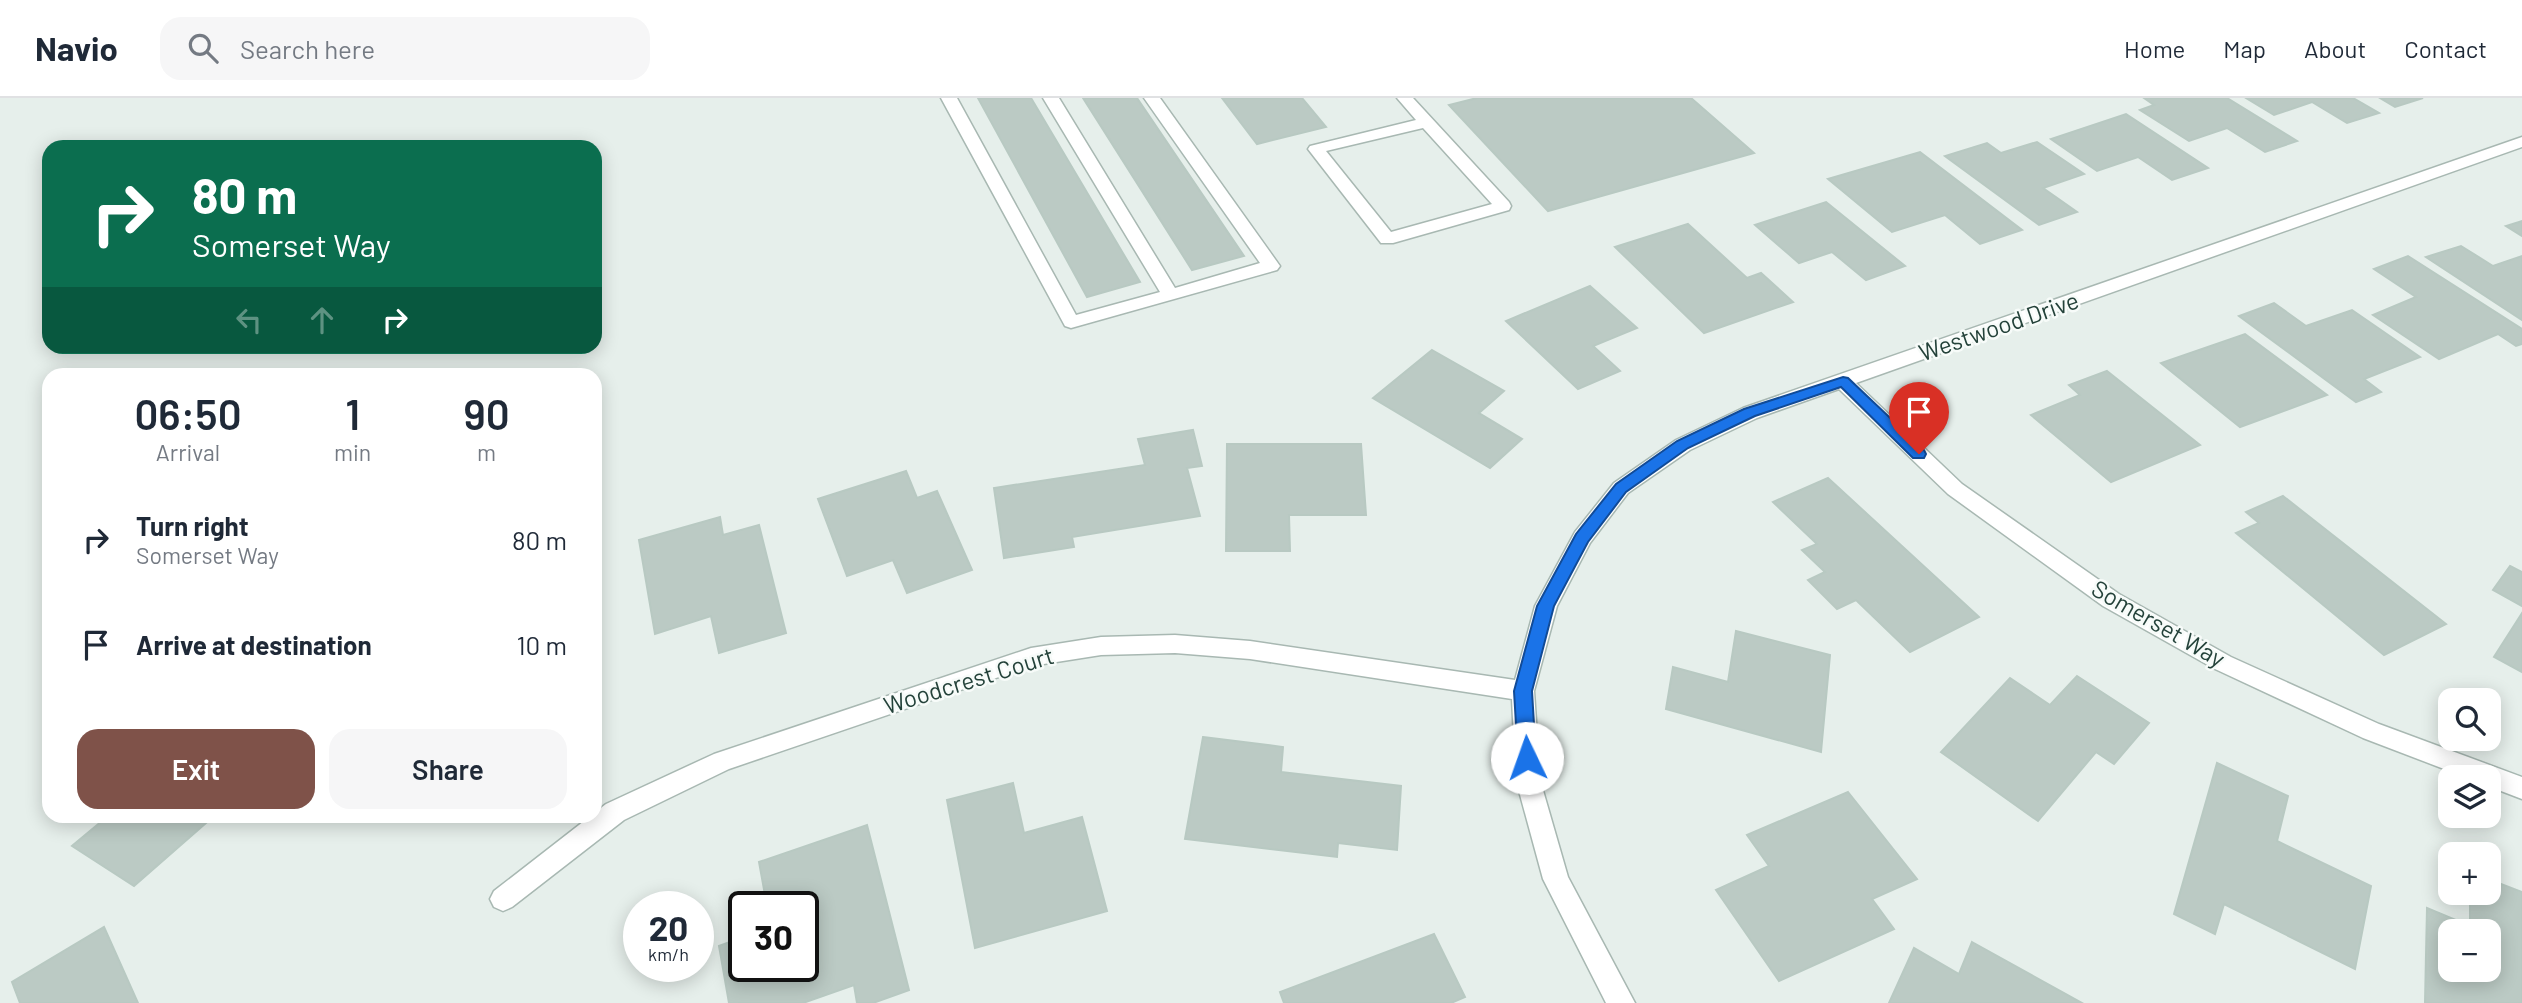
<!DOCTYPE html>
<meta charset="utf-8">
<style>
body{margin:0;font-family:Barlow,sans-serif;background:#f6f6f7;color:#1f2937;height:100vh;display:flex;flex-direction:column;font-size:26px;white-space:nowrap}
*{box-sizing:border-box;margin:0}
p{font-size:23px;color:#747a83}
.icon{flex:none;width:38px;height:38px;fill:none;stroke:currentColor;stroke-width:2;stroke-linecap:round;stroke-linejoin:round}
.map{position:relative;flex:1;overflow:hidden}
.sheet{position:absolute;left:42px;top:270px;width:560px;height:455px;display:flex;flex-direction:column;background:#fff;border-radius:21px;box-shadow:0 4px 18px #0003}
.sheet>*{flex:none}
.hud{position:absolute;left:42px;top:42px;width:560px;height:214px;border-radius:21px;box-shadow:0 4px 18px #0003;background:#0b6e4f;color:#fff;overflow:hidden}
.controls{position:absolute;left:2438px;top:590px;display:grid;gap:14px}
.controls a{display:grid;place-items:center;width:63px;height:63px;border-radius:14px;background:#fff;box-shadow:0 4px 18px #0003;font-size:35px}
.speed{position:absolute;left:623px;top:793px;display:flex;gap:14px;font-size:35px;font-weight:700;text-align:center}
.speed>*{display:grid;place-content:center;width:91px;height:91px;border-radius:50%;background:#fff;box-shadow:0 4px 18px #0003;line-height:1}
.speed small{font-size:18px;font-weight:400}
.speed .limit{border:4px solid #111;border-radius:10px;background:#fff;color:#111}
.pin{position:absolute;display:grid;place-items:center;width:60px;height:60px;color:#fff;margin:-72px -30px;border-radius:50% 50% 50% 0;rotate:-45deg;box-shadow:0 0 7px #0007}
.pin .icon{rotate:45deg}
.me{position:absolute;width:77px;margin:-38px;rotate:357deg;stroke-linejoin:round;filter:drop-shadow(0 0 5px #0008)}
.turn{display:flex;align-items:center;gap:24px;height:147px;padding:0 35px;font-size:32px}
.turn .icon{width:91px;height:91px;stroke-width:2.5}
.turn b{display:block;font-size:49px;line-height:60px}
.lanes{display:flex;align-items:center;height:66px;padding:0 35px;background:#0003;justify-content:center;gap:35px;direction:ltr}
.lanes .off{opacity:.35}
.eta{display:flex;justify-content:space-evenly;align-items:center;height:119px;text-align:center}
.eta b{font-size:42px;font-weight:600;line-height:49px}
.button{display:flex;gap:14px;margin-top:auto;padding:14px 35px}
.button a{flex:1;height:80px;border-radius:21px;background:#7f5249;color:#fff;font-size:28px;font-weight:600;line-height:80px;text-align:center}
.button a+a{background:#f6f6f7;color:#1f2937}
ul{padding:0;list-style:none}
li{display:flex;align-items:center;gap:21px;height:105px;padding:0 35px}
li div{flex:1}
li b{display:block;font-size:26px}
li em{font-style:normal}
header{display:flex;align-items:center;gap:42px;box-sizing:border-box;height:98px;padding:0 35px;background:#fff;border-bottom:2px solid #e0e1e3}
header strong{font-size:33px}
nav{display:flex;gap:38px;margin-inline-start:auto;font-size:24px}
.search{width:490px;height:63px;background:#f6f6f7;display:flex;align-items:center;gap:18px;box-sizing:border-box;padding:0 24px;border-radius:21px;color:#747a83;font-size:26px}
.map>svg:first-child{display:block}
.building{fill:#bbcac4;stroke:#b8c9c2;stroke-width:2;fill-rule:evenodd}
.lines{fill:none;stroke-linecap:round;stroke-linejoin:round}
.minor-casing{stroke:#a8b8b2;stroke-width:3}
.minor{fill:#fff;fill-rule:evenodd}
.route{fill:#1a73e8;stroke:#114b97;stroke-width:2}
.labels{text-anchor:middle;stroke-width:5;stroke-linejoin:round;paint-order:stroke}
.street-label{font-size:24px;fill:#24423a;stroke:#f7fbf9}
</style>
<header>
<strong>Navio</strong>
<div class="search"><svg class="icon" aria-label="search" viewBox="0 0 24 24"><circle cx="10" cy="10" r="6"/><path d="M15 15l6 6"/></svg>Search here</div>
<nav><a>Home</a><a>Map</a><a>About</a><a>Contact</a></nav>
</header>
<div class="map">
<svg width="2522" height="905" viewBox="0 0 2522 905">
<rect width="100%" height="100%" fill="#e6efeb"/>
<g class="building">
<path d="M978,0H1031L1140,184L1087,199Z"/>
<path d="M1083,0H1137L1244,158L1192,172Z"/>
<path d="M1222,0H1302L1326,29L1257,46Z"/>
<path d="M1477,0H1691L1754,55L1548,113L1449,7Z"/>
<path d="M2144,0H2227L2297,43L2265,54L2227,30L2189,43L2140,12L2154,7Z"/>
<path d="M2246,0H2353L2379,15L2347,25L2312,4L2274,17Z"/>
<path d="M2380,0H2423L2395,9Z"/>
<path d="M2126,16L2208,70L2172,82L2138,59L2097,73L2051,41Z"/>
<path d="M2037,44L2084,76L2043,90L2077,114L2039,127L1945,58L1987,45L2001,55Z"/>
<path d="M1920,54L2022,132L1980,146L1945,117L1892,134L1828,81Z"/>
<path d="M1826,104L1905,168L1866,182L1832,154L1799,165L1755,127Z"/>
<path d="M2522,123V138L2506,128Z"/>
<path d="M1688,126L1747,180L1761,175L1793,204L1704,235L1615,149Z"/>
<path d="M2461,148L2493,168L2522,158V222L2426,159Z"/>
<path d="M2408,158L2522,231V246L2516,248L2498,236L2439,261L2373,217L2416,199L2374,171Z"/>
<path d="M1590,188L1637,230L1593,248L1620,273L1578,291L1506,223Z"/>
<path d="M2274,205L2306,228L2352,212L2420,259L2364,281L2381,294L2356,304L2239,218Z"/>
<path d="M2245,236L2327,297L2240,329L2161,265Z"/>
<path d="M1432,252L1504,293L1479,315L1522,341L1490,370L1373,300Z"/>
<path d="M2107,273L2200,347L2111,384L2031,317L2080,297L2069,287Z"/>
<path d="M1193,332L1202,368L1187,370L1200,418L1072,439L1074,449L1004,460L994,390L1145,367L1138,341Z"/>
<path d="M1227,346H1361L1366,417H1289L1290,453H1226Z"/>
<path d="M906,373L917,400L937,393L972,472L907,495L893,462L847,478L818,401Z"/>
<path d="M1828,380L1979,519L1910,554L1856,502L1837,511L1808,482L1825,474L1802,452L1817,446L1773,404Z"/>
<path d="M2283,398L2446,526L2384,557L2236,435L2259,425L2246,414Z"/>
<path d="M720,419L723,437L759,427L786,535L719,555L711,518L655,536L639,442Z"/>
<path d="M2510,468L2522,474V508L2493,492Z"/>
<path d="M2522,515V574L2494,559Z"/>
<path d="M1736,533L1830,557L1821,654L1666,611L1673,569L1728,584Z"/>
<path d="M2077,578L2149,625L2114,666L2096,654L2038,723L1941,654L2010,580L2050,607Z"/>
<path d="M1203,639L1283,649L1281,674L1401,688L1397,752L1338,745L1337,759L1185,741Z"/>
<path d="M2217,665L2288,698L2277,743L2371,788L2355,871L2224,806L2215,836L2174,816Z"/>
<path d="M1013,685L1024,735L1082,719L1107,813L975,850L947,702Z"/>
<path d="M1848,694L1917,781L1872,801L1894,831L1779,883L1716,792L1769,768L1747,737Z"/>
<path d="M108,718H214L134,788L72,748Z"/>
<path d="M867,727L909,892L873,905H857L854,887L803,905H729L719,848L744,839V868H803V808H767L759,764Z"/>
<path d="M2488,781L2522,794V905H2425L2427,810L2470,828V794H2488ZM2450,833H2488V872H2450Z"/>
<path d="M104,829L138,905H20L12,884Z"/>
<path d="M1434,836L1465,899L1451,905H1284L1280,894Z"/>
<path d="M1972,844L2082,905H1889L1914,850L1959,876Z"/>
</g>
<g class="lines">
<g class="minor-casing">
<g id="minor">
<path d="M941,0H957L1076,217L1160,194L1043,0H1059L1175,190L1260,165L1144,0H1160L1280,168L1277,172L1071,230L1065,228Z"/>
<path d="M1397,0H1413L1509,104L1511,108L1509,112L1393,145H1381L1308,51L1310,48L1416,22ZM1423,30L1492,106L1391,134L1326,53Z"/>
<path d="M2522,39V49L1856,285L1962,386L2119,496L2231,559L2379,626L2522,679V701L2488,688V679H2465L2363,640L2215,571L2103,508L1948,396L1839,291L1757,320L1690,352L1628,395L1590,445L1557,508L1534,593L1540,682L1568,779L1635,905H1606L1543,781L1516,682L1512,601L1250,561L1175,555L1101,557L1031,568L729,671L624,722L512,809L503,813L494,809L490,801L494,793L606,706L714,656L1031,550L1101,539L1175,537L1250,543L1515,582L1535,508L1575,434L1614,385L1676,342L1743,310Z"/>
</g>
</g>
<use href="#minor" class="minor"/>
</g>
<path class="route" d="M1843,279L1848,280L1924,352L1926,356L1924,360H1913L1841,289L1755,318L1688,350L1626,394L1588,444L1554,508L1532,593L1536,660L1533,666L1527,668L1521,666L1518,660L1514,593L1537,508L1576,436L1616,386L1677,343L1744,311Z"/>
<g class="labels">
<g class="street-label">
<text transform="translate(1999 229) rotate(-19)" y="8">Westwood Drive</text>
<text transform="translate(2158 526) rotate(30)" y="8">Somerset Way</text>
<text transform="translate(969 583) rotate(-17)" y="8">Woodcrest Court</text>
</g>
</g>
</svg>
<div class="controls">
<a><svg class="icon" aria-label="search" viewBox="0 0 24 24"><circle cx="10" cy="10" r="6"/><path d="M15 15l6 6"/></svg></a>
<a><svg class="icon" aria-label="layers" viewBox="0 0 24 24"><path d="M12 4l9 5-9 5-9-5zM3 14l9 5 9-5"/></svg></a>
<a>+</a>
<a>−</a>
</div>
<div class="speed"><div>20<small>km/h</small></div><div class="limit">30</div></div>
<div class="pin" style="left:1919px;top:356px;background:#d93025"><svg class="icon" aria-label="arrive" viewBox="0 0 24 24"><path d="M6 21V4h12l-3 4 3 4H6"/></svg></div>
<svg class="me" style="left:1527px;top:660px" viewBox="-20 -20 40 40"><circle r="19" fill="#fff"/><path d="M0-13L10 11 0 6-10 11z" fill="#1a73e8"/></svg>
<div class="hud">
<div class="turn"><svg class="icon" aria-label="right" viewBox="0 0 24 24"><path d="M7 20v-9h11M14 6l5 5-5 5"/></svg><div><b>80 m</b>Somerset Way</div></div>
<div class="lanes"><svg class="icon off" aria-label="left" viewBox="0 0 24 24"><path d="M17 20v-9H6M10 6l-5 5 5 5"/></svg><svg class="icon off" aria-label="ahead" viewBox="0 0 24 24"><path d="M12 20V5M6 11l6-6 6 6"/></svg><svg class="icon" aria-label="right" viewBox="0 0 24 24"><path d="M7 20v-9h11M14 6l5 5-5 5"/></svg></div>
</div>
<section class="sheet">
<div class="eta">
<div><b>06:50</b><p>Arrival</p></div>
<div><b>1</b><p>min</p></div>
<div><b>90</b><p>m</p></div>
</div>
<ul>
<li><svg class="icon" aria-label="right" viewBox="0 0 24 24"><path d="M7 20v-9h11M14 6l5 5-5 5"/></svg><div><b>Turn right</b><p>Somerset Way</p></div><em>80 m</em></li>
<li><svg class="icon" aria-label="arrive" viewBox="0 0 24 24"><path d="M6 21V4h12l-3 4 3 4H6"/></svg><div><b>Arrive at destination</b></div><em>10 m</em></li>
</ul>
<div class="button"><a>Exit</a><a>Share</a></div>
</section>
</div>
